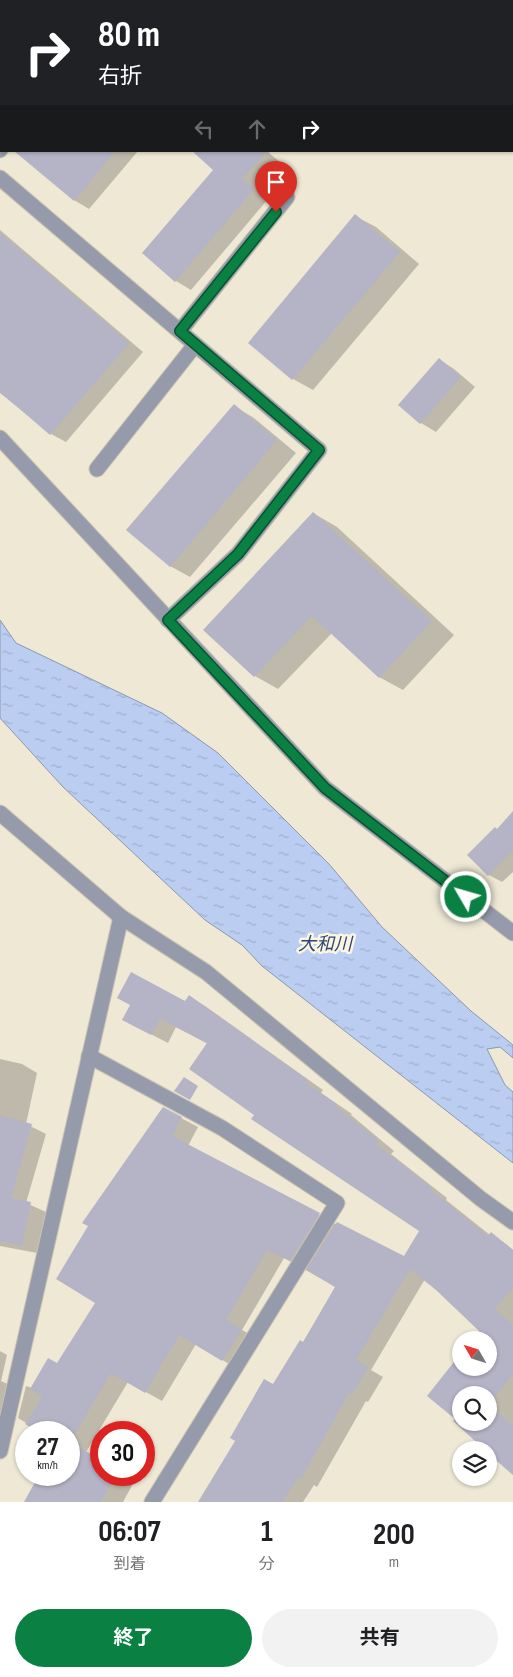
<!DOCTYPE html>
<html lang="ja">
<meta charset="utf-8">
<style>
body{margin:0;font-family:"Sofia Sans Condensed","Noto Sans JP",sans-serif;background:#f2f2f2;color:#202124;height:100vh;display:flex;flex-direction:column;font-size:19px;white-space:nowrap}
*{box-sizing:border-box;margin:0}
p{font-size:16px;color:#757577}
.icon{flex:none;width:28px;height:28px;fill:none;stroke:currentColor;stroke-width:2;stroke-linecap:round;stroke-linejoin:round}
.map{position:relative;height:1502px;overflow:hidden}
.sheet{display:flex;flex-direction:column;background:#fff;flex:1}
.sheet>*{flex:none}
.banner{position:absolute;left:0px;top:0px;width:514px;height:152px;box-shadow:0 1px 4px #0004;background:#202124;color:#fff;overflow:hidden}
.needle{width:32px;rotate:309deg}
.fabs{position:absolute;left:452px;top:1331px;display:grid;gap:10px}
.fabs a{display:grid;place-items:center;width:45px;height:45px;border-radius:50%;background:#fff;box-shadow:0 1px 4px #0004;font-size:25px}
.speed{position:absolute;left:15px;top:1421px;display:flex;gap:10px;font-size:25px;font-weight:700;text-align:center}
.speed>*{display:grid;place-content:center;width:65px;height:65px;border-radius:50%;background:#fff;box-shadow:0 1px 4px #0004;line-height:1}
.speed small{font-size:12px;font-weight:400}
.speed .limit{border:8px solid #d22;background:#fff;color:#111}
.pin{position:absolute;display:grid;place-items:center;width:42px;height:42px;color:#fff;margin:-51px -21px;border-radius:50% 50% 50% 0;rotate:-45deg;box-shadow:0 0 5px #0007}
.pin .icon{rotate:45deg}
.me{position:absolute;width:55px;margin:-28px;rotate:308deg;stroke-linejoin:round;filter:drop-shadow(0 0 4px #0008)}
.turn{display:flex;align-items:center;gap:18px;height:105px;padding:0 15px;font-size:22px}
.turn .icon{width:65px;height:65px;stroke-width:2.5}
.turn b{display:block;font-size:35px;line-height:42px}
.lanes{display:flex;align-items:center;height:48px;padding:0 15px;background:#0003;justify-content:center;gap:25px;direction:ltr}
.lanes .off{opacity:.35}
.eta{display:flex;justify-content:space-evenly;align-items:center;height:85px;text-align:center}
.eta b{font-size:30px;font-weight:700;line-height:35px}
.action{display:flex;gap:10px;margin-top:auto;padding:10px 15px}
.action a{flex:1;height:58px;border-radius:30px;background:#0b8043;color:#fff;font-size:20px;font-weight:700;line-height:58px;text-align:center}
.action a+a{background:#f2f2f2;color:#202124}
.map>svg:first-child{display:block}
.water{fill:url(#water-ripples);stroke:#8c98af}
.shadow{fill:#0003;fill-rule:evenodd}
.building{fill:#b5b3c6;fill-rule:evenodd}
.lines{fill:none;stroke-linecap:round;stroke-linejoin:round}
.minor-casing{stroke:#c8c3b2;stroke-width:17}
.minor{stroke:#959bab;stroke-width:15}
.route-casing{stroke:#07532c;stroke-width:12}
.route{stroke:#0b8043;stroke-width:9}
.labels{text-anchor:middle;stroke-width:5;stroke-linejoin:round;paint-order:stroke}
.water-label{font-size:18px;font-style:italic;fill:#304675;stroke:#fbf5e2}
</style>
<div class="map">
<svg width="513" height="1502" viewBox="0 0 513 1502">
<defs>
<pattern id="water-ripples" width="26" height="14" patternUnits="userSpaceOnUse" patternTransform="scale(1.25)"><rect width="26" height="14" fill="#bbcdf1"/><path d="M2 4q2-2 4 0t4 0M15 11q2-2 4 0t4 0" fill="none" stroke="#a0afce"/></pattern>
</defs>
<rect width="100%" height="100%" fill="#eee8d5"/>
<path class="water" d="M0,620L16,643L162,713L218,753L329,864L382,927L471,1011L513,1045V1058L500,1047L487,1049L505,1085L513,1092V1163L262,966L242,945L205,920L63,787L0,718Z"/>
<g class="shadow">
<path d="M221,0H258L257,1Z"/>
<path d="M0,10L1,11L0,96Z"/>
<path d="M37,151H138L89,209L74,200Z"/>
<path d="M193,151H270L269,153L280,162L256,188L268,199L191,290L176,281L214,170Z"/>
<path d="M355,216L376,227L419,264L313,390L293,379Z"/>
<path d="M0,230L143,352L66,442L51,434L0,393Z"/>
<path d="M440,360L454,369L475,387L436,432L421,423Z"/>
<path d="M234,406L254,418L296,453L190,577L170,566Z"/>
<path d="M313,513L337,527L454,635L403,690L379,677L332,633L278,689L255,676Z"/>
<path d="M513,813V872L502,882L489,875L498,830Z"/>
<path d="M189,997L205,1006L323,1090L321,1093L352,1114L351,1115L394,1151L391,1154L447,1198L446,1200L490,1235L506,1244L513,1250V1474L489,1452V1450H487L457,1419L429,1396L461,1355V1368H489V1340H474L481,1331L425,1279L371,1370L383,1377L368,1402L366,1401L317,1487L314,1485L303,1502H199L274,1386L303,1344L337,1287L284,1258L242,1330L258,1339L239,1370L196,1344L162,1401L128,1382L86,1452L101,1461V1475H126L135,1480L123,1502H25L40,1475H69V1432H41L18,1418L26,1386L32,1388L57,1364L97,1302L58,1279L181,1118L198,1127L188,1146L336,1224L405,1258L420,1231L256,1115L208,1044L176,1027L168,1043L139,1028L186,1002ZM461,1395H489V1422H461Z"/>
<path d="M0,1059L22,1064L37,1073L26,1124L46,1134L26,1203L46,1212L37,1253L0,1246Z"/>
<path d="M0,1351L7,1355L1,1381L21,1390L0,1447Z"/>
</g>
<g class="building">
<path d="M14,151H115L74,201Z"/>
<path d="M192,151H267L242,179L254,189L175,282L142,253L213,170Z"/>
<path d="M355,214L400,252L292,380L248,343Z"/>
<path d="M0,233L129,343L50,435L0,392Z"/>
<path d="M439,358L461,377L420,424L398,405Z"/>
<path d="M234,404L277,440L170,567L126,530Z"/>
<path d="M313,512L432,621L379,678L312,616L254,677L203,630Z"/>
<path d="M513,811V850L488,876L467,855L495,827L497,829Z"/>
<path d="M131,972L185,1001L189,995L308,1080L306,1083L337,1104L335,1106L379,1141L376,1144L432,1188L431,1190L488,1236L491,1232L513,1250V1288L494,1309L513,1325V1374L489,1404L513,1426V1475L489,1454V1450H485L453,1421L455,1419L427,1396L461,1353V1368H489V1340H472L479,1331L436,1290L410,1269L356,1360L368,1367L352,1394L349,1393L301,1479L298,1477L282,1502H198L235,1441L230,1438L264,1379L273,1384L300,1340L303,1342L335,1287L306,1270L337,1222L404,1256L419,1231L251,1119L254,1115L189,1069L207,1043L160,1019L151,1035L122,1020L130,1005L117,998ZM461,1395H489V1422H461Z"/>
<path d="M184,1077L198,1086L190,1100L174,1091Z"/>
<path d="M163,1107L182,1117L172,1136L320,1213L290,1261L267,1250L226,1320L242,1329L222,1361L179,1335L145,1393L111,1373L70,1442L101,1460V1475H116L101,1502H24L39,1475H69V1432H38L25,1424L43,1396L30,1389L48,1358L57,1363L95,1303L56,1279L88,1226L82,1223Z"/>
<path d="M0,1115L32,1124L11,1198L31,1202L22,1246L0,1241Z"/>
</g>
<g class="lines">
<g class="minor-casing">
<g id="minor">
<path d="M120,1L121,0"/>
<path d="M0,150L1,148"/>
<path d="M0,178L319,450L238,554L168,620"/>
<path d="M180,331L287,197"/>
<path d="M0,438L325,788L513,933"/>
<path d="M97,469L195,345"/>
<path d="M0,813L121,917L206,972L481,1199L513,1222"/>
<path d="M89,1056L222,1128L337,1203L152,1502"/>
<path d="M0,1451L121,917"/>
</g>
</g>
<use href="#minor" class="minor"/>
</g>
<g class="lines">
<g class="route-casing">
<path id="route" d="M276,212L180,331L319,450L238,554L168,620L325,788L466,897"/>
</g>
<use href="#route" class="route"/>
</g>
<g class="labels">
<g class="water-label">
<text x="325" y="950">大和川</text>
</g>
</g>
</svg>
<div class="fabs">
<a><svg class="needle" viewBox="-14 -14 28 28"><path d="M0-13l5 13h-10z" fill="#e53935"/><path d="M0 13l5-13h-10z" fill="#757577"/></svg></a>
<a><svg class="icon" aria-label="search" viewBox="0 0 24 24"><circle cx="10" cy="10" r="6"/><path d="M15 15l6 6"/></svg></a>
<a><svg class="icon" aria-label="layers" viewBox="0 0 24 24"><path d="M12 4l9 5-9 5-9-5zM3 14l9 5 9-5"/></svg></a>
</div>
<div class="speed"><div>27<small>km/h</small></div><div class="limit">30</div></div>
<div class="pin" style="left:276px;top:212px;background:#d93025"><svg class="icon" aria-label="arrive" viewBox="0 0 24 24"><path d="M6 21V4h12l-3 4 3 4H6"/></svg></div>
<svg class="me" style="left:466px;top:897px" viewBox="-20 -20 40 40"><circle r="17" fill="#0b8043" stroke="#fff" stroke-width="3"/><path d="M0-11L8 9 0 5-8 9z" fill="#fff"/></svg>
<div class="banner">
<div class="turn"><svg class="icon" aria-label="right" viewBox="0 0 24 24"><path d="M7 20v-9h11M14 6l5 5-5 5"/></svg><div><b>80 m</b>右折</div></div>
<div class="lanes"><svg class="icon off" aria-label="left" viewBox="0 0 24 24"><path d="M17 20v-9H6M10 6l-5 5 5 5"/></svg><svg class="icon off" aria-label="ahead" viewBox="0 0 24 24"><path d="M12 20V5M6 11l6-6 6 6"/></svg><svg class="icon" aria-label="right" viewBox="0 0 24 24"><path d="M7 20v-9h11M14 6l5 5-5 5"/></svg></div>
</div>
</div>
<section class="sheet">
<div class="eta">
<div><b>06:07</b><p>到着</p></div>
<div><b>1</b><p>分</p></div>
<div><b>200</b><p>m</p></div>
</div>
<div class="action"><a>終了</a><a>共有</a></div>
</section>
